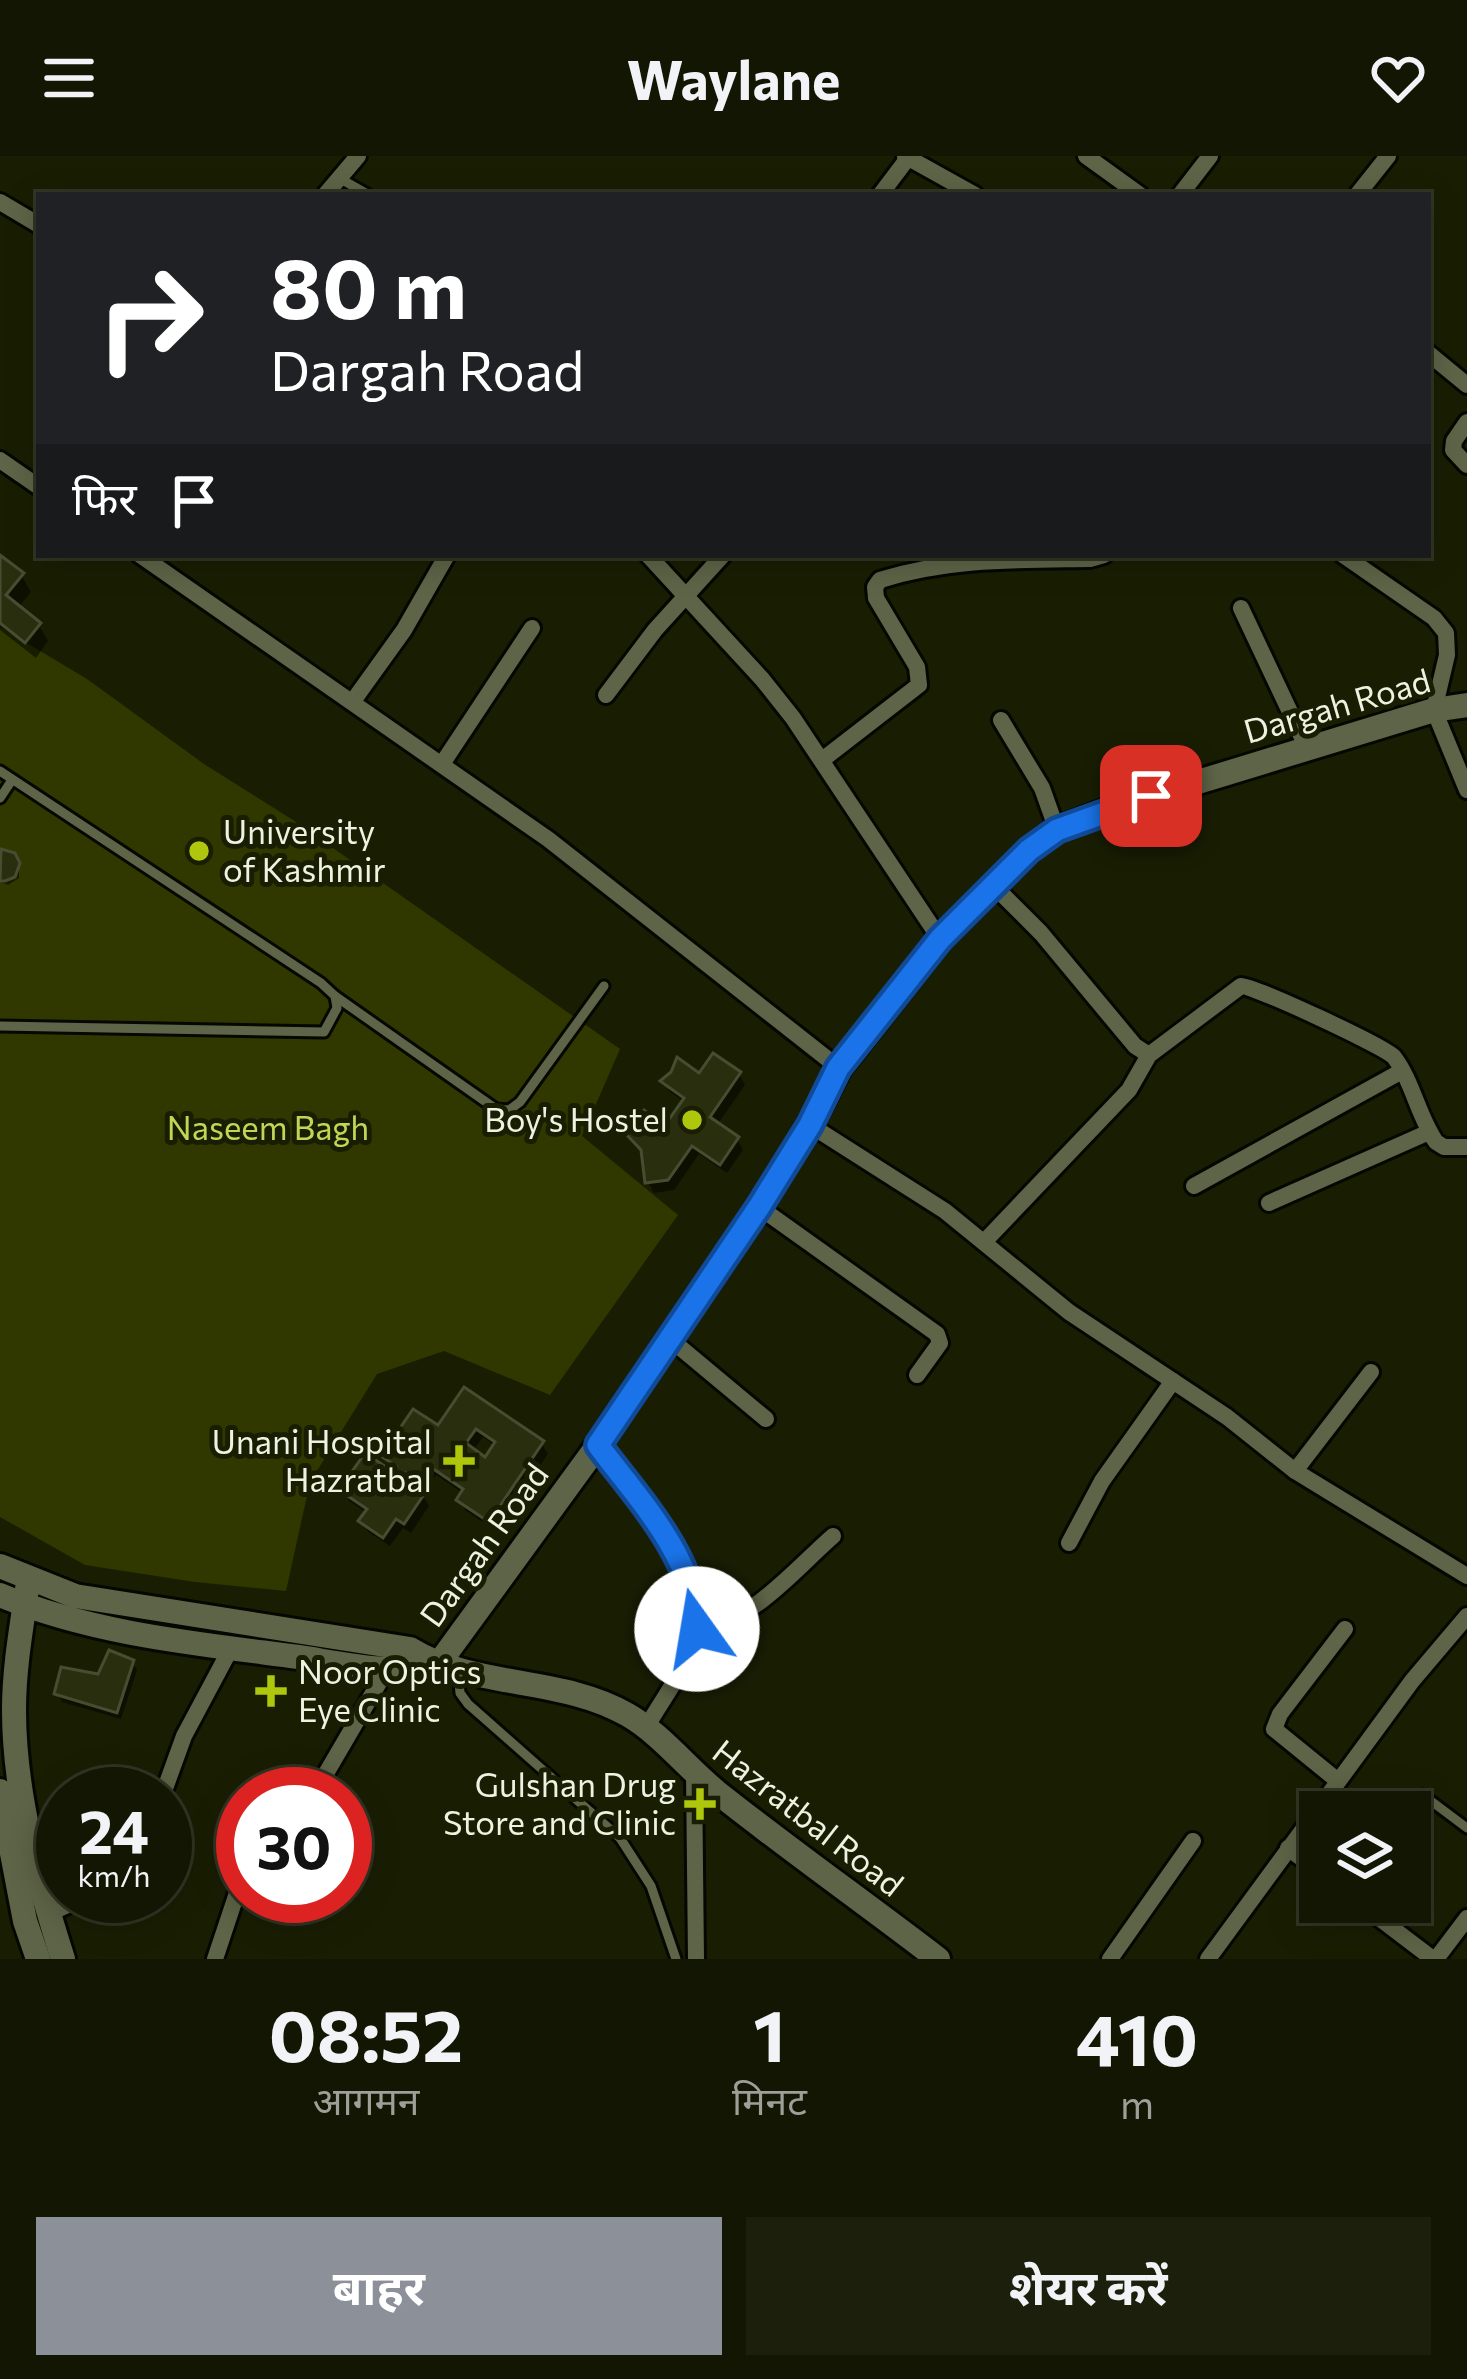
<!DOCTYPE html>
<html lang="hi">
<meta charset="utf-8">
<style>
body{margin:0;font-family:Commissioner,"Noto Sans Devanagari",sans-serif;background:#1c1f0c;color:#f1f3f6;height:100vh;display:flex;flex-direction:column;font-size:45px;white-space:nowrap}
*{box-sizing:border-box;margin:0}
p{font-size:39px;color:#9d9f99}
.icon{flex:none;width:66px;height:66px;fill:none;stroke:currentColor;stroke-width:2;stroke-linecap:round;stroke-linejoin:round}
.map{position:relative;height:1803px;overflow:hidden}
.panel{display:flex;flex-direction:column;background:#131602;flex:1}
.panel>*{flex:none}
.top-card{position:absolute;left:36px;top:36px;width:1395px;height:366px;border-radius:0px;box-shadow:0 6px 30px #0003,0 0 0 3px #323524;background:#202124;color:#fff;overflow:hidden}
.buttons{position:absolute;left:1299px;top:1635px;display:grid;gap:24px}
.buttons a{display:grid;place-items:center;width:132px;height:132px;border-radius:0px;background:#131602;box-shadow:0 6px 30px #0003,0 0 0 3px #323524;font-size:60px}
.speed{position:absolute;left:36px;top:1611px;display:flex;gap:24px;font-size:60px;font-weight:700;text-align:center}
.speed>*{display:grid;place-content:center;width:156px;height:156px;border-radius:50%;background:#131602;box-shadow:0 6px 30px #0003,0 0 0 3px #323524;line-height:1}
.speed small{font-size:30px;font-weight:400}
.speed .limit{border:18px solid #d22;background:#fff;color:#111}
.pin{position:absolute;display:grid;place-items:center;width:102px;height:102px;color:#fff;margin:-51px;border-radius:24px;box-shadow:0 6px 18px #0006}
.me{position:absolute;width:132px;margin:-66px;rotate:347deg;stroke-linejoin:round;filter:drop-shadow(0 0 9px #0008)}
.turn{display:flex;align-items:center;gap:42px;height:252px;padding:0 36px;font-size:54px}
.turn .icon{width:156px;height:156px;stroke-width:2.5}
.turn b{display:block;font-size:84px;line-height:102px}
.then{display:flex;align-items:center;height:114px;padding:0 36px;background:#0003;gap:24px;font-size:45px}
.eta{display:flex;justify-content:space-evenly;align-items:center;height:204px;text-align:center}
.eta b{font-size:72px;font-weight:700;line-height:84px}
.primary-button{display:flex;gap:24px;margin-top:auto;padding:24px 36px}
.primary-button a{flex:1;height:138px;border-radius:0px;background:#8c9099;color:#fff;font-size:48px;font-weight:700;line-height:138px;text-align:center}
.primary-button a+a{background:#1c1f0c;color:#f1f3f6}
header{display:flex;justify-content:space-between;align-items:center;height:156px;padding:0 36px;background:#131602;font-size:54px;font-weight:700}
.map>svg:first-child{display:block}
.green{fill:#303800}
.shadow{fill:#0007;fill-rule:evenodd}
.building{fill:#292e0f;stroke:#474d31;stroke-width:3;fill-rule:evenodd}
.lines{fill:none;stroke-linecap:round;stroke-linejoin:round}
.lane-casing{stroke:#050700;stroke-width:15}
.street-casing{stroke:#050700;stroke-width:22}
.secondary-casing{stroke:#050700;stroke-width:30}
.lane{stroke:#5e6447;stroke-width:9}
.street{stroke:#5e6447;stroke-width:16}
.secondary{stroke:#5e6447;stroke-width:24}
.route-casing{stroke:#114b97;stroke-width:30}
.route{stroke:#1a73e8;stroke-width:21}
.poi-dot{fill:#aec60b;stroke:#191e03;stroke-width:4.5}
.labels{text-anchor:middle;stroke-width:10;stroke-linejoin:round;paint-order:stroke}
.street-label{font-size:33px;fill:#edf2e1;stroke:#191e03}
.poi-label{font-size:33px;fill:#edf2e1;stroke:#191e03;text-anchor:end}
.park-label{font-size:33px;fill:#c0d654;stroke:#191e03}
</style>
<header><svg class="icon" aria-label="menu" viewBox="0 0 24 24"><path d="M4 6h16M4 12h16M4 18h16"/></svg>Waylane<svg class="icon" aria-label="heart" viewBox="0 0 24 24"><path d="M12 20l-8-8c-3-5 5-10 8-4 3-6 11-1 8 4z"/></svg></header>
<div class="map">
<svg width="1467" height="1803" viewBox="0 0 1467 1803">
<rect width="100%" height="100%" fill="#191e03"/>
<path class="green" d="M0,471L87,523L204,608L293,664L620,893L582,980L678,1059L550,1239L444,1195L377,1218L310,1326L286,1435L195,1426L85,1409L0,1361Z"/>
<g class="shadow">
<path d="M0,404L21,419L31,436L18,452L39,469L48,485L36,502L0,474Z"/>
<path d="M0,697H10L19,709V722L8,729L0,726Z"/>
<path d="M739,918L745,929L717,969L737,983L743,994L727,1017L699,998L674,1034L654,1037L648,1026L645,999L628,977L666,974L685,946L670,936L664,926Z"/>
<path d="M464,1236L541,1287L548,1298L496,1375L466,1355L459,1344L464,1338L436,1319L426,1335L416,1328L429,1350L411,1377L403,1372L390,1390L368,1376L362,1365L367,1357L349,1345L343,1335L397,1322L385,1300L439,1273ZM483,1281L496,1291L485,1305L472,1296Z"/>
<path d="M132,1506L137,1514L121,1563L62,1546L58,1538Z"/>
</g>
<g class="building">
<path d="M0,399L24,417L6,439L41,467L25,487L0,467Z"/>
<path d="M1,693L15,697L20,707L15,721L5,725H0Z"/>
<path d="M713,897L741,916L710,961L739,981L720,1009L692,990L668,1024L645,1027L641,994L625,977L644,954L665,969L684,942L660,925L671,916L677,901L699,917Z"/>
<path d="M464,1231L544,1285L489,1366L456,1344L463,1333L429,1310L419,1326L406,1317L403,1323L425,1337L404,1368L396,1363L383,1382L358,1365L367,1353L339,1334L365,1297L392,1315L396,1310L381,1300L413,1253L438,1269ZM476,1273L495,1286L485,1301L466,1287Z"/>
<path d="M109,1494L134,1504L117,1557L54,1538L61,1511L98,1518Z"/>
</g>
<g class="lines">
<g class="lane-casing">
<g id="lane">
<path d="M339,22L369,39"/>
<path d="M0,615L321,827L335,840L337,852L324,876L0,870"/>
<path d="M0,642L12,624"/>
<path d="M335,840L496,953L509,954L520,946L604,830"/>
<path d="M458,1516L460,1537L468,1548L620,1682L651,1730L676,1803"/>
<path d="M1423,1639L1467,1672"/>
</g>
</g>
<g class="street-casing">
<g id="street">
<path d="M905,0L975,39"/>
<path d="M1086,0L1140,39"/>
<path d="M325,39L358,0"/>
<path d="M880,39L908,2"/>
<path d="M1180,39L1210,0"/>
<path d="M1357,39L1388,0"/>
<path d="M0,46L39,69"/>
<path d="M1428,197L1467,229"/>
<path d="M1467,266L1454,285L1453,294L1467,309"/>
<path d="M0,304L39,331"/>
<path d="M140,399L548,683L839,912"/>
<path d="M648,399L762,523L793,562L940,783"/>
<path d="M1343,399L1434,462L1446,477L1447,499L1434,554L1467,634"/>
<path d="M1241,452L1307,592"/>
<path d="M606,539L655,474L723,399"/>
<path d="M353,545L404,474L447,399"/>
<path d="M1001,564L1042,632L1057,674"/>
<path d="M822,604L919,529L917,511L876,442L875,431L880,424C950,402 1018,404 1090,403L1104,399"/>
<path d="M442,608L532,472"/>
<path d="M994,730L1041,777L1135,890L1149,899"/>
<path d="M810,969L945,1055L1069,1156L1227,1261L1295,1315L1467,1420"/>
<path d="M1194,1030L1402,915"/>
<path d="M1269,1047L1429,976"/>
<path d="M759,1051L937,1178L940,1187L917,1219"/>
<path d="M984,1086L1129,934L1149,899L1241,830C1252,829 1386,891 1394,901C1413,926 1418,960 1436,986L1444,991H1467"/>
<path d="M670,1183L766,1263"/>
<path d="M598,1289C630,1332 706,1416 697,1473C691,1507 662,1543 646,1572"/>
<path d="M1295,1315L1371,1216"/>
<path d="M1069,1387L1102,1325L1173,1225"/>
<path d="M697,1473C751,1468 793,1415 833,1380"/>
<path d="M694,1617L696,1803"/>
<path d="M1338,1625L1274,1573L1280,1558L1345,1473"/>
<path d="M163,1638L184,1580L231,1492"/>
<path d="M314,1638L387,1513"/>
<path d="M1288,1692L1320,1716"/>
<path d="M1358,1746L1433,1803"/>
<path d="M48,1758L87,1740"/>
<path d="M215,1803L243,1719"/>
<path d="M1110,1803L1193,1685"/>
<path d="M1208,1803L1412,1525L1467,1460"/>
<path d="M1436,1803L1467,1762"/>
</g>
</g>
<g class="secondary-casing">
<g id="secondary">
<path d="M0,1410L75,1440L410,1493C475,1533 561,1520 628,1559C661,1578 688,1613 718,1637C790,1694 865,1747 938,1803"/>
<path d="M27,1433C21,1474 14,1513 14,1554C14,1637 38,1725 63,1803"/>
<path d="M0,1439C92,1478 200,1488 299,1501C345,1508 391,1519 437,1510"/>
<path d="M437,1510L598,1289L759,1051L810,969L839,912L940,783L1029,694L1057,674L1119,650L1434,554L1467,549"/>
<path d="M0,1635L25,1765L38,1803"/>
</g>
</g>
<use href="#lane" class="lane"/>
<use href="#street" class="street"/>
<use href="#secondary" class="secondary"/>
</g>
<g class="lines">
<g class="route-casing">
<path id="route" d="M697,1473C696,1402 638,1343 598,1289L759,1051L810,969L838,912L940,783L1029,694L1057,674L1151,640"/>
</g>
<use href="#route" class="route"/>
</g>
<g class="poi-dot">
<circle cx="199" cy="695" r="12"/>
<circle cx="692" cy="964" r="12"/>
<path d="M453 1287h12v12h12v12h-12v12h-12v-12h-12v-12h12z"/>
<path d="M265 1517h12v12h12v12h-12v12h-12v-12h-12v-12h12z"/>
<path d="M694 1630h12v12h12v12h-12v12h-12v-12h-12v-12h12z"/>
</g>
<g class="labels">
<g class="street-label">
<text transform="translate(1337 550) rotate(-16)" y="12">Dargah Road</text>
<text transform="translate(484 1389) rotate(-54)" y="12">Dargah Road</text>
<text transform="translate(808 1662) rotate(38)" y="12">Hazratbal Road</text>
</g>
<g class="poi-label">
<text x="223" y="688" text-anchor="start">University<tspan x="223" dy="38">of Kashmir</tspan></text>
<text x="668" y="976">Boy's Hostel</text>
<text x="432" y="1298">Unani Hospital<tspan x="432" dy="38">Hazratbal</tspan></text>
<text x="298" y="1528" text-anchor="start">Noor Optics<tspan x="298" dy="38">Eye Clinic</tspan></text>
<text x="676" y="1641">Gulshan Drug<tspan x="676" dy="38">Store and Clinic</tspan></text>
</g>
<g class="park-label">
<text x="268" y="984">Naseem Bagh</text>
</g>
</g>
</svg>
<div class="buttons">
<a><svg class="icon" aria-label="layers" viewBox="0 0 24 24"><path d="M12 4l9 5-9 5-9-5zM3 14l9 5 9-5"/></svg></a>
</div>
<div class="speed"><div>24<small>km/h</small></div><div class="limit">30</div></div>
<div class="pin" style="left:1151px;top:640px;background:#d93025"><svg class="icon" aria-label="arrive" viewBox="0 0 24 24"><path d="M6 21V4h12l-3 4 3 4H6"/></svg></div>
<svg class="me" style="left:697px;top:1473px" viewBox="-20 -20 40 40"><circle r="19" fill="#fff"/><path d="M0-13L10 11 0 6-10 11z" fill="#1a73e8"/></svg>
<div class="top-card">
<div class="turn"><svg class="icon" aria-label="right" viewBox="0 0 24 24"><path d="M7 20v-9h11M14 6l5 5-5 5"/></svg><div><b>80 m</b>Dargah Road</div></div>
<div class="then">फिर<svg class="icon" aria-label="arrive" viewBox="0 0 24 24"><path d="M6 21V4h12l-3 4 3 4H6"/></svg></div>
</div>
</div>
<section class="panel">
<div class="eta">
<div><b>08:52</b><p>आगमन</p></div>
<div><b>1</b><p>मिनट</p></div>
<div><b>410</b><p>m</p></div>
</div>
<div class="primary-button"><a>बाहर</a><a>शेयर करें</a></div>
</section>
